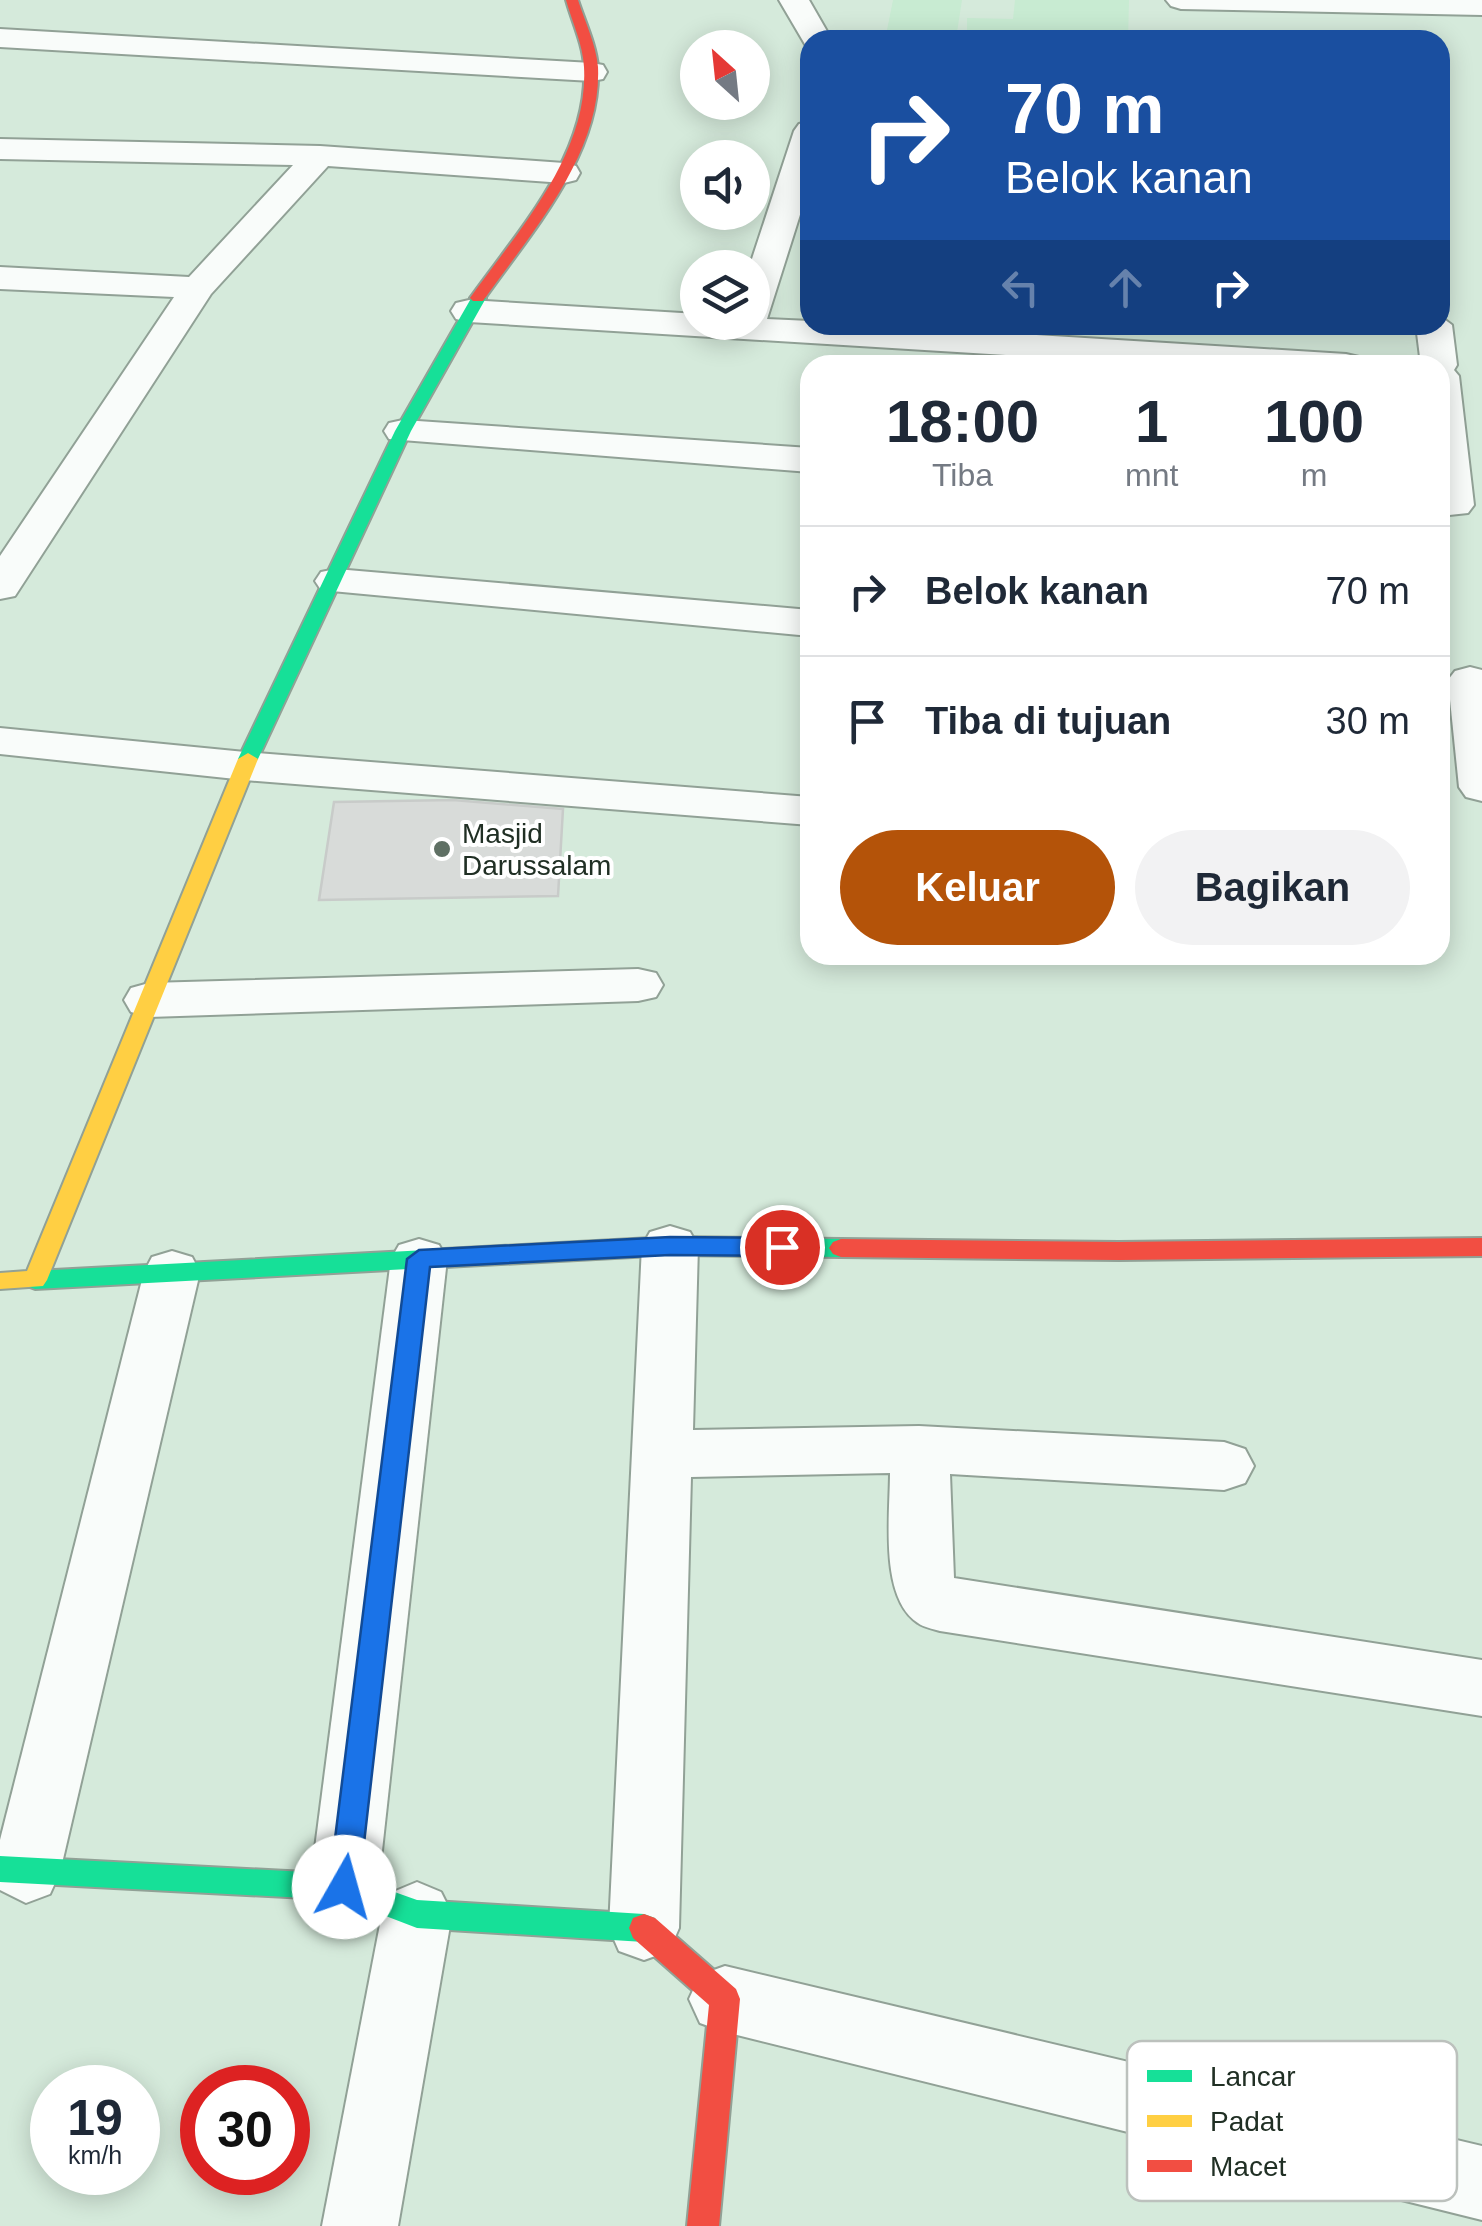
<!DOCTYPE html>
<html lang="id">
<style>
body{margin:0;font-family:Helvetica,sans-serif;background:#f2f2f3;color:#1f2937;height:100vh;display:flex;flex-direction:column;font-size:38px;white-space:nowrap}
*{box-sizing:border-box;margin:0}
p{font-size:32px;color:#747a83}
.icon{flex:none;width:55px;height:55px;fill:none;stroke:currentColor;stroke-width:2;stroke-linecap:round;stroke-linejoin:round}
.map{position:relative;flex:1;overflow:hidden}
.drawer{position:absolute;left:800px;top:355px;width:650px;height:610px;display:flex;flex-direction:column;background:#fff;border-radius:30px;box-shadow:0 5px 25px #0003}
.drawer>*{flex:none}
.guide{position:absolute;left:800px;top:30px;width:650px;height:305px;border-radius:30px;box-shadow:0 5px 25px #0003;background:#1a4fa0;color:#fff;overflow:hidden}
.needle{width:65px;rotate:333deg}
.buttons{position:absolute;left:680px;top:30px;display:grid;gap:20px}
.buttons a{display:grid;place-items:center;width:90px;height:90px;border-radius:50%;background:#fff;box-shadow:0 5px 25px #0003;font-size:50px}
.speed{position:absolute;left:30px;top:2065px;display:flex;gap:20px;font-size:50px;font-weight:700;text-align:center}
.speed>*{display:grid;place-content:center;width:130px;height:130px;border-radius:50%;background:#fff;box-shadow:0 5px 25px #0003;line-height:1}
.speed small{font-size:25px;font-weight:400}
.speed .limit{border:15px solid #d22;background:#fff;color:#111}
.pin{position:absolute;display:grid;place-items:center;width:85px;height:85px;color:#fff;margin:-42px;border:5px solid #fff;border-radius:50%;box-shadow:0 2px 10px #0007}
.me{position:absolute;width:110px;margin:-55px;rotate:7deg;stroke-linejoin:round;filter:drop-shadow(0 0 8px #0008)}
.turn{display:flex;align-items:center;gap:35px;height:210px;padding:0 40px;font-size:45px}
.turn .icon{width:130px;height:130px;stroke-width:2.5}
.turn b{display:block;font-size:70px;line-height:85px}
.lanes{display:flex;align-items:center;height:95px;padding:0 40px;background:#0003;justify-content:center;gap:50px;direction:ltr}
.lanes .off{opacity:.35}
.eta{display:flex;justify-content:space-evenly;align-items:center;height:170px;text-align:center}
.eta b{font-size:60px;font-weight:600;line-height:70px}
.primary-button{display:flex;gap:20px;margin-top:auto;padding:20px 40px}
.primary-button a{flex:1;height:115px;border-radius:60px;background:#b45309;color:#fff;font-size:40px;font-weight:600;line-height:115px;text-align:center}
.primary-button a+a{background:#f2f2f3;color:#1f2937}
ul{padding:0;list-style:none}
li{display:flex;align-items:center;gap:30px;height:130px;padding:0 40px;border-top:2px solid #e0e1e3}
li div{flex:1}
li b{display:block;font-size:38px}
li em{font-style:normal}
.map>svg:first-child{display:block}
.built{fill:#c8ebd2}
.building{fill:#d8dbd9;stroke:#c8cbc9;stroke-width:2.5}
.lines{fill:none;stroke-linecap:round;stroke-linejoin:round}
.street-casing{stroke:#91a196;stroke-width:4}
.fast-casing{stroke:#91a196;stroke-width:4}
.slow-casing{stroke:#91a196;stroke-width:4}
.jam-casing{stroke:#91a196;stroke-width:4}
.street{fill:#f9fcfa;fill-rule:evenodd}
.fast{fill:#16e098;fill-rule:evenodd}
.slow{fill:#ffcf43;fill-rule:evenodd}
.jam{fill:#f24e42;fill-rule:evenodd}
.route{fill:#1a73e8;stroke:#114b97;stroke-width:2.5}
.poi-dot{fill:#5f7064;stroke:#fff;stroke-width:4}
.labels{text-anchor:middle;stroke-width:8;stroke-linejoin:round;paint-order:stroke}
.poi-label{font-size:28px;fill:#202f24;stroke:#fff;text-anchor:start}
.key{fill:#fff;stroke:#bcc1bd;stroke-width:2.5}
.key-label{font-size:28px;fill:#202f24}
</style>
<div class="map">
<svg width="1482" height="2226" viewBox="0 0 1482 2226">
<rect width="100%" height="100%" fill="#d5eadb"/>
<g class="built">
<path d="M893,0H962L956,39L886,35Z"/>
<path d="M1015,0H1129L1128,40L967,38V18L1013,19Z"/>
</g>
<path class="building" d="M453,800L563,809L558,896L319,900L334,802Z"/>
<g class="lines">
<g class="street-casing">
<g id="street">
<path d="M779,0H809L832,40H810V47L806,46Z"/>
<path d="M1166,0H1482V15L1181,9L1171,6Z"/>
<path d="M0,29L592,63L603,65L607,72L603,79L592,81L0,47Z"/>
<path d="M810,121V183L767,319L810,321V325H873L1346,354L1359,357L1364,365H1168L469,322L456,319L451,311L456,303L469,300L698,314V322H752V268H749L794,131L799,124Z"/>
<path d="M0,139L320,146L564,163L576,166L580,173L576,180L564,183L328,166L211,294L15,596L0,599V556L174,297L0,289V267L189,277L293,165L0,159Z"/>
<path d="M1440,316L1452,325L1457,365L1454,370L1459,376L1474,505L1468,513L1440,516V365H1421L1416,325H1440Z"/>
<path d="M403,420L810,448V472L389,439L384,431L389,423Z"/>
<path d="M336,569L810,610V636L321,590L315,581L321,572Z"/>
<path d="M1470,667L1482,670V801L1466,797L1459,787L1448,680L1455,671Z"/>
<path d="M0,728L245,752L810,797V825L245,780L0,754Z"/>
<path d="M638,969L656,973L663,985L656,997L638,1001L149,1017L131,1012L124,1000L131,988L149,983Z"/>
<path d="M670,1226L690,1232L698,1246L693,1430L919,1426L1224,1442L1245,1449L1254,1466L1245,1483L1224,1490L950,1474L954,1578L1482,1660V1716L940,1631C933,1629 923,1627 918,1623C879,1598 890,1515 890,1473L691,1477L679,1928L669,1951L644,1960L619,1951L609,1928L642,1246L650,1232Z"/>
<path d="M419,1239L439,1245L447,1259L378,1887L368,1909L344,1918L320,1909L310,1887L391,1259L399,1245Z"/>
<path d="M172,1251L192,1257L200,1272L60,1872L50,1894L26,1903L0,1890V1840L144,1272L152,1257Z"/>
<path d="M417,1882L441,1892L452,1914L398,2226H322L382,1914L393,1892Z"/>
<path d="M725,1966L1482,2146V2220L725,2032L700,2023L689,1999L700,1975Z"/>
</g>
</g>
<g class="fast-casing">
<g id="fast">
<path d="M473,295L486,298L411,431L258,759L255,763H241L238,759L395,431Z"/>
<path d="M670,1237L841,1239L849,1242L853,1248L849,1254L841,1257L670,1255L35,1289L27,1286L23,1280L27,1274L35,1271Z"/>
<path d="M0,1856L344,1874L417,1900L644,1914L655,1918L659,1928L655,1938L644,1942L417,1928L344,1900L0,1882Z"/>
</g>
</g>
<g class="slow-casing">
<path id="slow" d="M248,753L258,759L47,1280L43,1286L0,1289V1273L27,1271L238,759Z"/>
</g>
<g class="jam-casing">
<g id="jam">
<path d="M566,0H578C585,22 596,44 598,67C602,155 530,234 483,301H473L470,298C517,232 589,154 584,67C583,44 572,22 566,0Z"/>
<path d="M1482,1238V1256L1119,1260L841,1257L833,1254L829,1248L833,1242L841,1239L1119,1242Z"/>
<path d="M644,1914L655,1918L736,1989L740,1999L719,2226H687L709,2005L633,1938L629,1928L633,1918Z"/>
</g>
</g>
<use href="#street" class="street"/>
<use href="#fast" class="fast"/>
<use href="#slow" class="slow"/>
<use href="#jam" class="jam"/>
</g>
<path class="route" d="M670,1237L782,1238L794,1247L782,1256L670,1255L430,1267L359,1887L355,1897L344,1901L334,1897L329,1887L407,1259L419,1250Z"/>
<circle class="poi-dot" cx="442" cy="849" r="10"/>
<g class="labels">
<g class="poi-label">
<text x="462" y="843">Masjid<tspan x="462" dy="32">Darussalam</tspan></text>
</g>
</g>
<rect x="1127" y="2041" width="330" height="160" rx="15" class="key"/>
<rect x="1147" y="2070" width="45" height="12" fill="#16e098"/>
<rect x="1147" y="2115" width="45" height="12" fill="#ffcf43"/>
<rect x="1147" y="2160" width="45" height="12" fill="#f24e42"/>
<g class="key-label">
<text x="1210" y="2086">Lancar</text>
<text x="1210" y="2131">Padat</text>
<text x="1210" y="2176">Macet</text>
</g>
</svg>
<div class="buttons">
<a><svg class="needle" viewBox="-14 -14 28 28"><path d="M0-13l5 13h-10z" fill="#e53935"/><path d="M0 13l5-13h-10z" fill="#747a83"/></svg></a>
<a><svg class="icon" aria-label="sound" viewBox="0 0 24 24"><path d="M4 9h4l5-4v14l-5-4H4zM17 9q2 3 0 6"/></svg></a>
<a><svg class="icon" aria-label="layers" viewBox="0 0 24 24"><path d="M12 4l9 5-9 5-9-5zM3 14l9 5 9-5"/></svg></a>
</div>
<div class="speed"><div>19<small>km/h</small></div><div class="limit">30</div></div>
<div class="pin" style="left:782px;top:1247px;background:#d93025"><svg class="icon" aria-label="arrive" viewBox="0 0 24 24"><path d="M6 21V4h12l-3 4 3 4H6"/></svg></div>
<svg class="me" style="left:344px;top:1887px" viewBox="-20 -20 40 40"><circle r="19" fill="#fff"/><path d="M0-13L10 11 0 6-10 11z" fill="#1a73e8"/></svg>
<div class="guide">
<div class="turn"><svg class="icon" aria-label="right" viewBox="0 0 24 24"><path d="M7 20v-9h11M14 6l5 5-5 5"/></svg><div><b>70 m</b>Belok kanan</div></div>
<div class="lanes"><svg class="icon off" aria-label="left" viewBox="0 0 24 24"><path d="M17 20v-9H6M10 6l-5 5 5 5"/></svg><svg class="icon off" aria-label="ahead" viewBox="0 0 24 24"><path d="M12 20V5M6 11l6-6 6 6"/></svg><svg class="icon" aria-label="right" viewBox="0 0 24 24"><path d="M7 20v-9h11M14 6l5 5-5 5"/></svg></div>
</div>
<section class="drawer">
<div class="eta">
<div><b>18:00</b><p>Tiba</p></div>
<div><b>1</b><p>mnt</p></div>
<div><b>100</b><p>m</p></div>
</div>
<ul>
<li><svg class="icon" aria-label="right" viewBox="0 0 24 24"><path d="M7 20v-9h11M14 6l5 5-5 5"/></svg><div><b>Belok kanan</b></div><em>70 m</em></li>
<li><svg class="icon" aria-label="arrive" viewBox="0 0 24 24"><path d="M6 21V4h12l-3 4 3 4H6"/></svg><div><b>Tiba di tujuan</b></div><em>30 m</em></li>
</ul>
<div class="primary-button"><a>Keluar</a><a>Bagikan</a></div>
</section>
</div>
